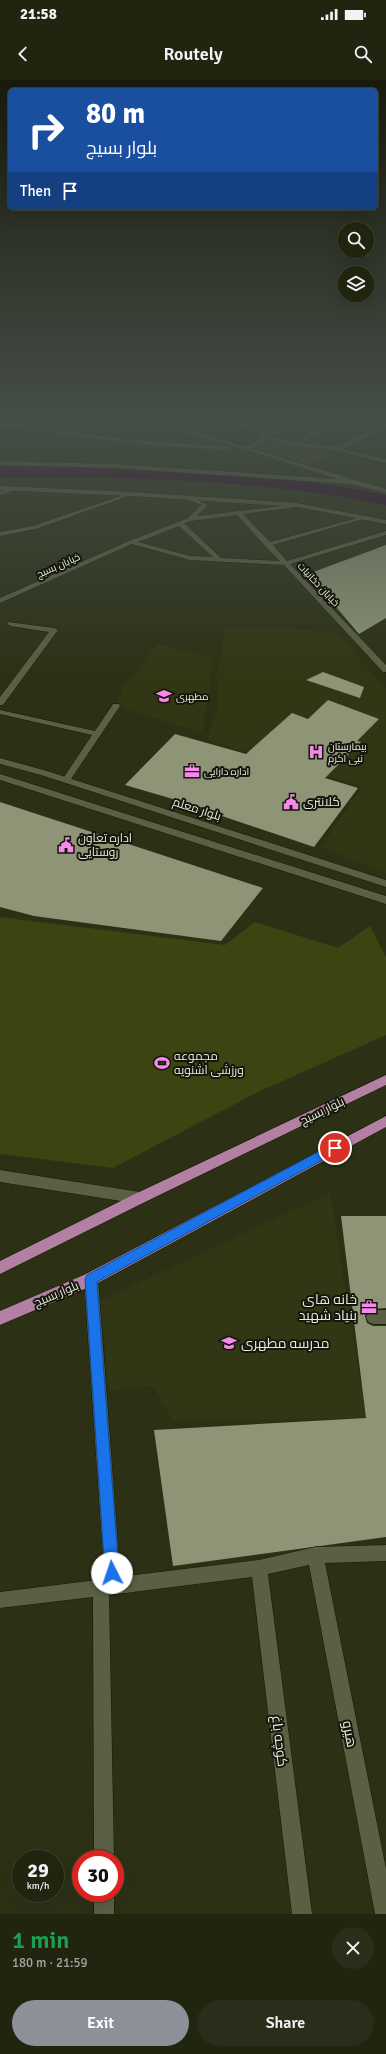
<!DOCTYPE html>
<meta charset="utf-8">
<style>
body{margin:0;font-family:Signika,Cairo,sans-serif;background:#292d19;color:#f1f3f6;height:100vh;display:flex;flex-direction:column;font-size:15px;white-space:nowrap}
*{box-sizing:border-box;margin:0}
p{font-size:13px;color:#a2a59f}
.icon{flex:none;width:22px;height:22px;fill:none;stroke:currentColor;stroke-width:2;stroke-linecap:round;stroke-linejoin:round}
.map{position:relative;height:1834px;overflow:hidden}
.panel{display:flex;flex-direction:column;background:#212510;flex:1}
.panel>*{flex:none}
.top-card{position:absolute;left:8px;top:8px;width:370px;height:122px;border-radius:6px;box-shadow:0 4px 16px #0002,0 0 0 1px #3e4230;background:#1a4fa0;color:#fff;overflow:hidden}
.fabs{position:absolute;left:338px;top:142px;display:grid;gap:8px}
.fabs a{display:grid;place-items:center;width:36px;height:36px;border-radius:50%;background:#212510;box-shadow:0 4px 16px #0002,0 0 0 1px #3e4230;font-size:20px}
.speed{position:absolute;left:12px;top:1770px;display:flex;gap:8px;font-size:20px;font-weight:700;text-align:center}
.speed>*{display:grid;place-content:center;width:52px;height:52px;border-radius:50%;background:#212510;box-shadow:0 4px 16px #0002,0 0 0 1px #3e4230;line-height:1}
.speed small{font-size:10px;font-weight:400}
.speed .limit{border:6px solid #d22;background:#fff;color:#111}
.pin{position:absolute;display:grid;place-items:center;width:34px;height:34px;color:#fff;margin:-17px;border:2px solid #fff;border-radius:50%;box-shadow:0 1px 4px #0007}
.me{position:absolute;width:44px;margin:-22px;rotate:356deg;stroke-linejoin:round;filter:drop-shadow(0 0 3px #0008)}
.turn{display:flex;align-items:center;gap:14px;height:84px;padding:0 12px;font-size:18px}
.turn .icon{width:52px;height:52px;stroke-width:2.5}
.turn b{display:block;font-size:28px;line-height:34px}
.then{display:flex;align-items:center;height:38px;padding:0 12px;background:#0003;gap:8px;font-size:15px}
.round{display:grid;place-items:center;flex:none;width:42px;height:42px;border-radius:21px;background:#292d19}
.summary{display:flex;align-items:center;justify-content:space-between;height:68px;padding:0 12px}
h1{font-size:24px;font-weight:600;line-height:30px;color:#1e9e55}
.action{display:flex;gap:8px;margin-top:auto;padding:8px 12px}
.action a{flex:1;height:46px;border-radius:24px;background:#8c9099;color:#fff;font-size:16px;font-weight:600;line-height:46px;text-align:center}
.action a+a{background:#292d19;color:#f1f3f6}
.status{display:flex;justify-content:space-between;align-items:center;height:28px;padding:0 20px;background:#212510;direction:ltr}
.status svg{height:11px;fill:currentColor}
header{display:flex;justify-content:space-between;align-items:center;height:52px;padding:0 12px;background:#212510;font-size:18px;font-weight:600}
.map>svg:first-child{display:block}
.built{fill:#313714}
.green{fill:#3c4411}
.lines{fill:none;stroke-linecap:round;stroke-linejoin:round}
.river{fill:#2d002a;fill-rule:evenodd}
.building{fill:#8e9576}
.minor-casing{stroke:#141801;stroke-width:1}
.tertiary-casing{stroke:#141801;stroke-width:1}
.secondary-casing{stroke:#141801;stroke-width:1}
.primary-casing{stroke:#141801;stroke-width:1}
.minor{fill:#5a6044;fill-rule:evenodd}
.tertiary{fill:#5a6044;fill-rule:evenodd}
.secondary{fill:#5a6044;fill-rule:evenodd}
.primary{fill:#b380a3;fill-rule:evenodd}
.route{fill:#1a73e8;stroke:#114b97}
.labels{text-anchor:middle;stroke-width:4;stroke-linejoin:round;paint-order:stroke}
.far-street-label{font-size:10px;fill:#e8ecdc;stroke:#15170c}
.far-poi-label{font-size:10px;fill:#e8ecdc;stroke:#15170c;text-anchor:start}
.poi-label{font-size:12px;fill:#e8ecdc;stroke:#15170c;text-anchor:start}
.street-label{font-size:12px;fill:#e8ecdc;stroke:#15170c}
.near-poi-label{font-size:14px;fill:#e8ecdc;stroke:#15170c;text-anchor:end}
.near-street-label{font-size:14px;fill:#e8ecdc;stroke:#15170c}
</style>
<div class="status"><b>21:58</b><svg viewBox="0 0 49 12"><path d="M0 12V9h3v3zM5 12V6h3v6zM10 12V3h3v9zM15 12V0h3v12zM26 1h20v11H26zM47 4h2v5h-2z"/></svg></div>
<header><svg class="icon" aria-label="back" viewBox="0 0 24 24"><path d="M15 5l-7 7 7 7"/></svg>Routely<svg class="icon" aria-label="search" viewBox="0 0 24 24"><circle cx="10" cy="10" r="6"/><path d="M15 15l6 6"/></svg></header>
<div class="map">
<svg width="386" height="1834" viewBox="0 0 386 1834">
<rect width="100%" height="100%" fill="#2c3116"/>
<g class="built">
<path d="M226,547L336,551L386,609V793L321,767L362,707L207,660L218,627V610L216,598Z"/>
<path d="M158,564L214,578L202,653L116,626L123,606Z"/>
<path d="M330,1113L366,1338L172,1340L153,1306L109,1310L100,1221Z"/>
</g>
<g class="green">
<path d="M267,361L334,372L310,385L254,368Z"/>
<path d="M0,837L225,865L255,842L338,868L370,846L386,877V955L260,1011L113,1088L0,1074Z"/>
</g>
<g class="lines">
<path class="river" d="M0,387C128,388 260,389 386,415V425C260,399 128,397 0,397Z"/>
</g>
<g class="building">
<path d="M386,465V538L359,554L308,494Z"/>
<path d="M323,592L364,607L360,618L306,600Z"/>
<path d="M328,620L379,639L357,661L361,662L325,698L358,708L314,767L222,736L224,734L125,705L175,654L246,674L292,633L308,639Z"/>
<path d="M0,722L263,808L221,861L34,836L0,827Z"/>
<path d="M341,1136H386V1228L372,1229L367,1231L365,1236L367,1243L373,1246H386V1457L173,1486L154,1350L366,1338Z"/>
</g>
<g class="lines">
<g class="minor-casing">
<g id="minor">
<path d="M32,337H40L15,347L10,346Z"/>
<path d="M175,337H181L179,340L219,347L216,349L172,342Z"/>
<path d="M300,337H307L270,356L294,362L342,337H349L301,363L337,367L386,343V347L343,369L386,379V383L338,371L295,366L266,359L249,370H245V368L263,356L255,349L222,342L225,340L259,347L267,354Z"/>
<path d="M17,406L19,407V409L0,415V411Z"/>
<path d="M129,413L134,414L36,449L0,456V452L33,446Z"/>
<path d="M189,416L208,425L197,436L299,424V426L297,427L243,434L270,462L361,437L366,438L273,465L287,481L386,451V455L290,484L386,585V592H383L284,485L190,480L132,464L0,523V518L129,461L188,438L201,425L187,419L186,418ZM237,435L265,466L280,481L221,478L184,443L191,441ZM179,446L213,477L190,476L138,462Z"/>
<path d="M8,542L54,548L58,550L3,625H0V617L49,552L11,546L7,544Z"/>
<path d="M113,624H119L120,626L69,702L66,703L62,700L92,655L0,634V630L95,651Z"/>
<path d="M0,1090L140,1112L145,1114L146,1118L145,1122L140,1124L0,1102Z"/>
<path d="M91,1192L96,1194L98,1199L120,1493L119,1497L259,1480L315,1467L386,1465V1481L325,1483L386,1789V1834H375L309,1485L268,1494L312,1834H292L252,1497L109,1515L114,1779H94L93,1517L0,1528V1512L97,1500L104,1491L84,1199L86,1194Z"/>
<path d="M373,1230H386V1244H373L368,1242L366,1237L368,1232Z"/>
<rect x="94" y="1813" width="20" height="21"/>
</g>
</g>
<g class="tertiary-casing">
<g id="tertiary">
<path d="M128,337H137L251,368L386,409V413L351,404L115,388L0,385V381L115,384L337,399L247,370Z"/>
<path d="M0,342C76,353 151,364 228,366L231,368L228,370C151,367 76,357 0,346Z"/>
<path d="M0,406L131,412L297,423L386,440V444L297,427L131,416L0,410Z"/>
</g>
</g>
<g class="secondary-casing">
<g id="secondary">
<path d="M0,678L47,691L386,800V807L41,695L0,684Z"/>
<path d="M0,694L386,816V824L0,700Z"/>
</g>
</g>
<g class="primary-casing">
<g id="primary">
<path d="M386,995V1005L145,1122L0,1194V1181L135,1114Z"/>
<path d="M386,1036V1047L96,1204L0,1245V1231L86,1194Z"/>
</g>
</g>
<use href="#minor" class="minor"/>
<use href="#tertiary" class="tertiary"/>
<use href="#secondary" class="secondary"/>
<use href="#primary" class="primary"/>
</g>
<linearGradient id="sky" x2="0" y2="1"><stop stop-color="#181b0c"/><stop offset="0.57" stop-color="#454e47"/><stop offset="1" stop-color="#454e47" stop-opacity="0"/></linearGradient>
<rect width="386" height="594" fill="url(#sky)"/>
<path class="route" d="M335,1063L339,1065L340,1068L339,1071L97,1202L119,1493L117,1498L112,1500L107,1498L105,1493L85,1199L87,1195Z"/>
<defs>
<g id="school-bare" transform="scale(1.2)"><path d="M0-5L7-2L0 1L-7-2ZM-4 1L0 2.5L4 1V4Q0 6-4 4Z" fill="#f888eb" stroke="#15170c" stroke-width="2.5" paint-order="stroke"/></g>
<g id="hospital-bare" transform="scale(1.2)"><path d="M-5-5h3v3.5h4V-5h3V5h-3V1.5h-4V5h-3Z" fill="#f888eb" stroke="#15170c" stroke-width="2.5" paint-order="stroke"/></g>
<g id="office-bare" transform="scale(1.2)"><path d="M-6-3h4V-5.5h4V-3h4V5H-6ZM-1-4.5V-3h2v-1.5ZM-6 0V1H6V0Z" fill="#f888eb" stroke="#15170c" stroke-width="2.5" paint-order="stroke"/></g>
<g id="civic-bare" transform="scale(1.2)"><path d="M-.6-6.5H3V-4.5H.6V-3L4-1V1h2V6H-6V1h2V-1L-.6-3ZM-1.2 2.5V6h2.4V2.5Z" fill="#f888eb" stroke="#15170c" stroke-width="2.5" paint-order="stroke"/></g>
<g id="stadium-bare" transform="scale(1.2)"><path d="M0-5a6.5 5 0 1 0 0 10a6.5 5 0 1 0 0-10ZM-3.5-1.8h7v3.6h-7Z" fill="#f888eb" stroke="#15170c" stroke-width="2.5" paint-order="stroke"/></g>
</defs>
<g fill-rule="evenodd">
<use href="#school-bare" x="164" y="616"/>
<use href="#hospital-bare" x="316" y="672"/>
<use href="#office-bare" x="192" y="691"/>
<use href="#civic-bare" x="291" y="722"/>
<use href="#civic-bare" x="66" y="765"/>
<use href="#stadium-bare" x="162" y="983"/>
<use href="#office-bare" x="369" y="1227"/>
<use href="#school-bare" x="229" y="1263"/>
</g>
<g class="labels">
<g class="far-street-label">
<text transform="translate(58 485) rotate(-24)" y="4">خیابان بسبچ</text>
<text transform="translate(319 504) rotate(47)" y="4">خیابان دخانیات</text>
</g>
<g class="far-poi-label">
<text x="176" y="620">مطهری</text>
<text x="328" y="670">بیمارستان<tspan x="328" dy="12">نبی اکرم</tspan></text>
<text x="204" y="695">اداره دارایی</text>
</g>
<g class="poi-label">
<text x="303" y="726">کلانتری</text>
<text x="78" y="762">اداره تعاون<tspan x="78" dy="14">روستایی</tspan></text>
<text x="174" y="980">مجموعه<tspan x="174" dy="14">ورزشی اشنویه</tspan></text>
</g>
<g class="street-label">
<text transform="translate(197 729) rotate(18)" y="4">بلوار معلم</text>
<text transform="translate(322 1031) rotate(-26)" y="4">بلوار بسیج</text>
<text transform="translate(56 1214) rotate(-23)" y="4">بلوار بسیج</text>
</g>
<g class="near-poi-label">
<text x="357" y="1224">خانه های<tspan x="357" dy="16">بنیاد شهید</tspan></text>
<text x="241" y="1268" text-anchor="start">مدرسه مطهری</text>
</g>
<g class="near-street-label">
<text transform="translate(350 1654) rotate(79)" y="5">هیرو</text>
<text transform="translate(280 1661) rotate(83)" y="5">کوچه باغ</text>
</g>
</g>
</svg>
<div class="fabs">
<a><svg class="icon" aria-label="search" viewBox="0 0 24 24"><circle cx="10" cy="10" r="6"/><path d="M15 15l6 6"/></svg></a>
<a><svg class="icon" aria-label="layers" viewBox="0 0 24 24"><path d="M12 4l9 5-9 5-9-5zM3 14l9 5 9-5"/></svg></a>
</div>
<div class="speed"><div>29<small>km/h</small></div><div class="limit">30</div></div>
<div class="pin" style="left:335px;top:1068px;background:#d93025"><svg class="icon" aria-label="arrive" viewBox="0 0 24 24"><path d="M6 21V4h12l-3 4 3 4H6"/></svg></div>
<svg class="me" style="left:112px;top:1493px" viewBox="-20 -20 40 40"><circle r="19" fill="#fff"/><path d="M0-13L10 11 0 6-10 11z" fill="#1a73e8"/></svg>
<div class="top-card">
<div class="turn"><svg class="icon" aria-label="right" viewBox="0 0 24 24"><path d="M7 20v-9h11M14 6l5 5-5 5"/></svg><div><b>80 m</b>بلوار بسیج</div></div>
<div class="then">Then<svg class="icon" aria-label="arrive" viewBox="0 0 24 24"><path d="M6 21V4h12l-3 4 3 4H6"/></svg></div>
</div>
</div>
<section class="panel">
<div class="summary"><div><h1>1 min</h1><p>180 m · 21:59</p></div><a class="round"><svg class="icon" aria-label="close" viewBox="0 0 24 24"><path d="M6 6l12 12M18 6L6 18"/></svg></a></div>
<div class="action"><a>Exit</a><a>Share</a></div>
</section>
